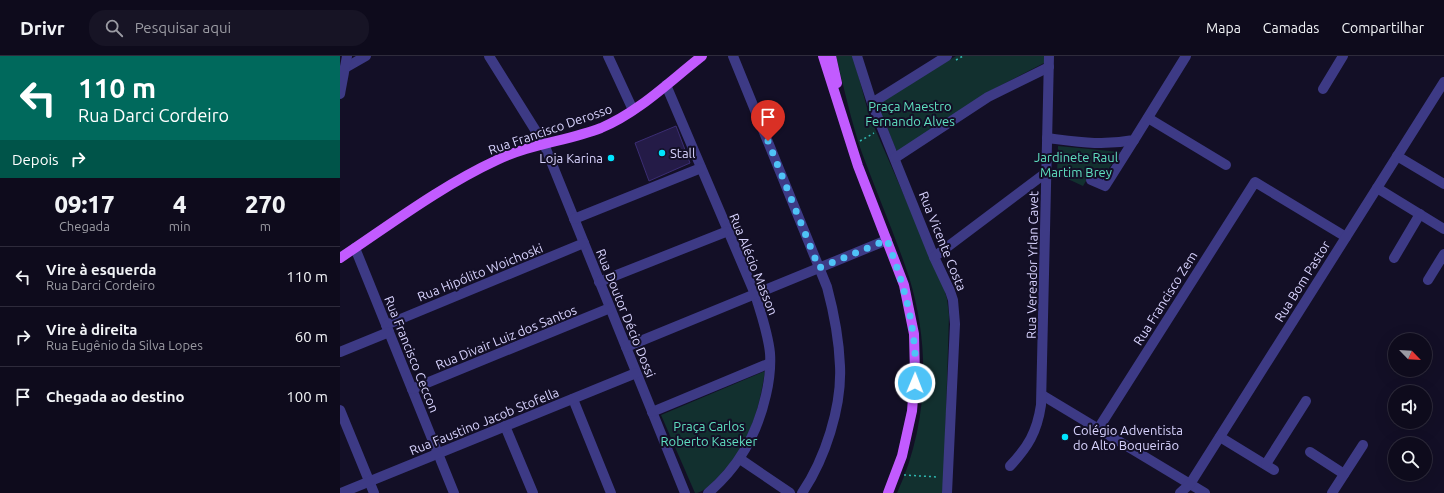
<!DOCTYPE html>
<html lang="pt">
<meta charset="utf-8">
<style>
body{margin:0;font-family:Ubuntu,sans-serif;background:#171425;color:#f1f3f6;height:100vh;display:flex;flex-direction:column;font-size:15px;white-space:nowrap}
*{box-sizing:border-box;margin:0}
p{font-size:13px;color:#9b9ba3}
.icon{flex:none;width:22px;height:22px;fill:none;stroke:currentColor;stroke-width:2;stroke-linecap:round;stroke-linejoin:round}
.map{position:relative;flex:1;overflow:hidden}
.drawer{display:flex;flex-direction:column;background:#0e0b1c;width:340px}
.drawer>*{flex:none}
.hud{background:#00695c;color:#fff;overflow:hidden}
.needle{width:26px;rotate:115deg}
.fabs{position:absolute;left:1048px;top:277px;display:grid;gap:8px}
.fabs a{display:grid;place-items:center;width:44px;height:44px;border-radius:50%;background:#0e0b1c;box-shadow:0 4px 16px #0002,0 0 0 1px #2e2b3b;font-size:20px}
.pin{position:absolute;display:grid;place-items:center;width:34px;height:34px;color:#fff;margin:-41px -17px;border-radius:50% 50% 50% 0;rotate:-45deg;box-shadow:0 0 4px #0007}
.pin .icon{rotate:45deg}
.me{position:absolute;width:44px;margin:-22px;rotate:1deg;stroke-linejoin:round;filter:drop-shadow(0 0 3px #0008)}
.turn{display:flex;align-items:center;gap:14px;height:84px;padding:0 12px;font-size:18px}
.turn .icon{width:52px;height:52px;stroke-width:2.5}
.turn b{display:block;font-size:28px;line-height:34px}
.then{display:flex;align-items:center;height:38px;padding:0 12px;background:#0003;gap:8px;font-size:15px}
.eta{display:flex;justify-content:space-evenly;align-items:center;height:68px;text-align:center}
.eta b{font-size:24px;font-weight:800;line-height:28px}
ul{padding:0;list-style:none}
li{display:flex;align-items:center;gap:12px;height:60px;padding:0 12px;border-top:1px solid #2e2b3b}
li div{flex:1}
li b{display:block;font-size:15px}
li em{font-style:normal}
header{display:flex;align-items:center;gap:24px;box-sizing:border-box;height:56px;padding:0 20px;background:#0e0b1c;border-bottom:1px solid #2e2b3b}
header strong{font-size:19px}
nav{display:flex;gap:22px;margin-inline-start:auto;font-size:14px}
.search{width:280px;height:36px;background:#171425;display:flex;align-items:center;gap:10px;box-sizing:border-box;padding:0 14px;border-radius:16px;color:#9b9ba3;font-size:15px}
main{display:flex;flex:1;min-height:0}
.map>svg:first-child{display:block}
.green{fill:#12302f}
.building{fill:#241b47;stroke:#3b2d73}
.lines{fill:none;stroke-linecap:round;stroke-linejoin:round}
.path{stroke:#2fb8b0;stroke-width:1.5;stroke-dasharray:2 3;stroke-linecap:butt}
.minor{stroke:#3d3a85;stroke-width:10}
.major{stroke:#c25bff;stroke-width:10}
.route{stroke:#4fc3f7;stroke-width:7;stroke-dasharray:0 12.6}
.poi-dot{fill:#00e5ff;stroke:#130f26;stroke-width:1.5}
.labels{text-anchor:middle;stroke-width:4;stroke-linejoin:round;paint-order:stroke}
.park-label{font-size:13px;fill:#5fe0c0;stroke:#130f26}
.street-label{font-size:13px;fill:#d9d4ff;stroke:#130f26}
.poi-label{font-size:13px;fill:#d9d4ff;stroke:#130f26;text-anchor:start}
</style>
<header>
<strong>Drivr</strong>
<div class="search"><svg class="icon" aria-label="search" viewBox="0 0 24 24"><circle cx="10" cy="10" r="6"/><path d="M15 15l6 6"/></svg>Pesquisar aqui</div>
<nav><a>Mapa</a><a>Camadas</a><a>Compartilhar</a></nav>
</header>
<main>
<section class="drawer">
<div class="hud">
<div class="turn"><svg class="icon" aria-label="left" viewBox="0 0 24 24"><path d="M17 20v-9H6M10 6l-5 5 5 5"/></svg><div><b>110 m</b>Rua Darci Cordeiro</div></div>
<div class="then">Depois<svg class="icon" aria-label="right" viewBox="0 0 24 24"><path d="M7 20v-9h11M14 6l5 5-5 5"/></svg></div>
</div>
<div class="eta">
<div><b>09:17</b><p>Chegada</p></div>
<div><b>4</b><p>min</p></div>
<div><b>270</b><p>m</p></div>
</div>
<ul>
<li><svg class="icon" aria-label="left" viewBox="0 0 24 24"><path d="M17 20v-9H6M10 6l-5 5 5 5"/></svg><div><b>Vire à esquerda</b><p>Rua Darci Cordeiro</p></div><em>110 m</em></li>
<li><svg class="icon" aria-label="right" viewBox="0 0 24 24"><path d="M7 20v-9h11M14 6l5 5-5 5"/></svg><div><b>Vire à direita</b><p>Rua Eugênio da Silva Lopes</p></div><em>60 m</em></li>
<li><svg class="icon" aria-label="arrive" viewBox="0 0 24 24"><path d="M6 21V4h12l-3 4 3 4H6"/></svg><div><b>Chegada ao destino</b></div><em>100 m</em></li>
</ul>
</section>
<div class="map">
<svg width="1104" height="437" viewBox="0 0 1104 437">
<rect width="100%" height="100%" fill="#130f26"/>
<g class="green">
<path d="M496,0H513L529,59L603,229L607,243L609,259L604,423L602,437H557C588,370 591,292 569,221C555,179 537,138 522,97C511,65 504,32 496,0Z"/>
<path d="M616,0H706V6L646,37L557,96L537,48Z"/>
<path d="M718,90L780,96L763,121L750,118L743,130L717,118Z"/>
<path d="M425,315C418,360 408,391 375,424C370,429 362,437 355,437L321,359Z"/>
</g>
<path class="building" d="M336,70L350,107L309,125L295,87Z"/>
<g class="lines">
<g class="path">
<path d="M616,4L623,0"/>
<path d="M520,85L534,77"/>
<path d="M564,419L598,421"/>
</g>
<g class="minor">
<path d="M149,0L204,88L345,437"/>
<path d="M268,0L293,54"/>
<path d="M393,0L487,231C494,257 499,283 500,310C502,351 485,403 462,437"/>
<path d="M517,0L532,47L594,201L610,235L613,244L615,268L607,437"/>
<path d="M5,12L26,0"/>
<path d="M326,29L415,238C421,258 428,277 430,297C431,311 429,326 426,339C417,379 399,411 368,437"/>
<path d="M983,33L1003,0"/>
<path d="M0,38L7,0"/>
<path d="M532,47L607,0"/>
<path d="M808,62L886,109"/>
<path d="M707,82C739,86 762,90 794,84L846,0"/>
<path d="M1057,100L1104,128"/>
<path d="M555,102L648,41L709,11"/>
<path d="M751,124L765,130L794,84"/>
<path d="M1037,132L1104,173"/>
<path d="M234,163L361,112"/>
<path d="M15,192L114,437"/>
<path d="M594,201L707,116"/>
<path d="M1054,202L1080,158"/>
<path d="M1088,224L1104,198"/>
<path d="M259,226L388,175"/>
<path d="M46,269L244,187"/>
<path d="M286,291L547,184"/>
<path d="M0,296L49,276"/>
<path d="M72,333L270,252"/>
<path d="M702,339L865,437"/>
<path d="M233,343L271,437"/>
<path d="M0,354L34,437"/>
<path d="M312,356L430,307"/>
<path d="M165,370L193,437"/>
<path d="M758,373L915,126L1006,181"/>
<path d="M880,381L934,414"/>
<path d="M970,396L1004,418"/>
<path d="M400,403L450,437"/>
<path d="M926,408L966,345"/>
<path d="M670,410C688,391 697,376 701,349L709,0"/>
<path d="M1,437L296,317"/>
<path d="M840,437L850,428L1104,26"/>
<path d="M992,437L1023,389"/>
</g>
<g class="major">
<path d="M483,0L518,110L564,229L574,278L575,318L572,355L562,400L548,437"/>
<path d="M491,0L497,27"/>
<path d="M0,202C51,168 101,130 157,104C190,88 227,85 261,72C299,56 330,25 362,0"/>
</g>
</g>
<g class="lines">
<path class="route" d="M428,85L479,212L547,184C565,231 578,277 575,327"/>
</g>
<g class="poi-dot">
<circle cx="322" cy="97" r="4"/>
<circle cx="271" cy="102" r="4"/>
<circle cx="725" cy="381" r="4"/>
</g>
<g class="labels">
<g class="park-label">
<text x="570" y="55">Praça Maestro<tspan x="570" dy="15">Fernando Alves</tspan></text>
<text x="736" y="106">Jardinete Raul<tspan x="736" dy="15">Martim Brey</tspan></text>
<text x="369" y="375">Praça Carlos<tspan x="369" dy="15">Roberto Kaseker</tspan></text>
</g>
<g class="street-label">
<text transform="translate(210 73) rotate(-19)" y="5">Rua Francisco Derosso</text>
<text transform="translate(603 185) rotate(68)" y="5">Rua Vicente Costa</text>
<text transform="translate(414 208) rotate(68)" y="5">Rua Alécio Masson</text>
<text transform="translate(692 209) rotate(-89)" y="5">Rua Vereador Yrlan Cavet</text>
<text transform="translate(140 216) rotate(-22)" y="5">Rua Hipólito Woichoski</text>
<text transform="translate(962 225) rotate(-58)" y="5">Rua Bom Pastor</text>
<text transform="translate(825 242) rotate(-58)" y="5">Rua Francisco Zem</text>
<text transform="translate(286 257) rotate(68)" y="5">Rua Doutor Décio Dossi</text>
<text transform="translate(166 281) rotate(-22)" y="5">Rua Divair Luiz dos Santos</text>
<text transform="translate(72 298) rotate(68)" y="5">Rua Francisco Ceccon</text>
<text transform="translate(144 365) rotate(-22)" y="5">Rua Faustino Jacob Stofella</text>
</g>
<g class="poi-label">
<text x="330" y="102">Stall</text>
<text x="263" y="107" text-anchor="end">Loja Karina</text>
<text x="733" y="379">Colégio Adventista<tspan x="733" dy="15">do Alto Boqueirão</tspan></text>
</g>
</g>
</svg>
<div class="fabs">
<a><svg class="needle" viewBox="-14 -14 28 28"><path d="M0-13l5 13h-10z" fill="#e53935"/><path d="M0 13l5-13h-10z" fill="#9b9ba3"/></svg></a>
<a><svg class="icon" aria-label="sound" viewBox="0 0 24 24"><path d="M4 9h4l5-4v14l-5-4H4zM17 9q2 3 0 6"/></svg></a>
<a><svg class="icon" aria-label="search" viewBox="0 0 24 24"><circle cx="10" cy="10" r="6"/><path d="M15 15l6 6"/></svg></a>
</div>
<div class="pin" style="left:428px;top:85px;background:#d93025"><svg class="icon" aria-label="arrive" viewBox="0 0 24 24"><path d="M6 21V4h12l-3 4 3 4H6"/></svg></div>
<svg class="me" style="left:575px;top:327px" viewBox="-20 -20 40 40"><circle r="17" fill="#4fc3f7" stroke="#fff" stroke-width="3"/><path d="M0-11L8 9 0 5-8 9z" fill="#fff"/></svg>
</div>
</main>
